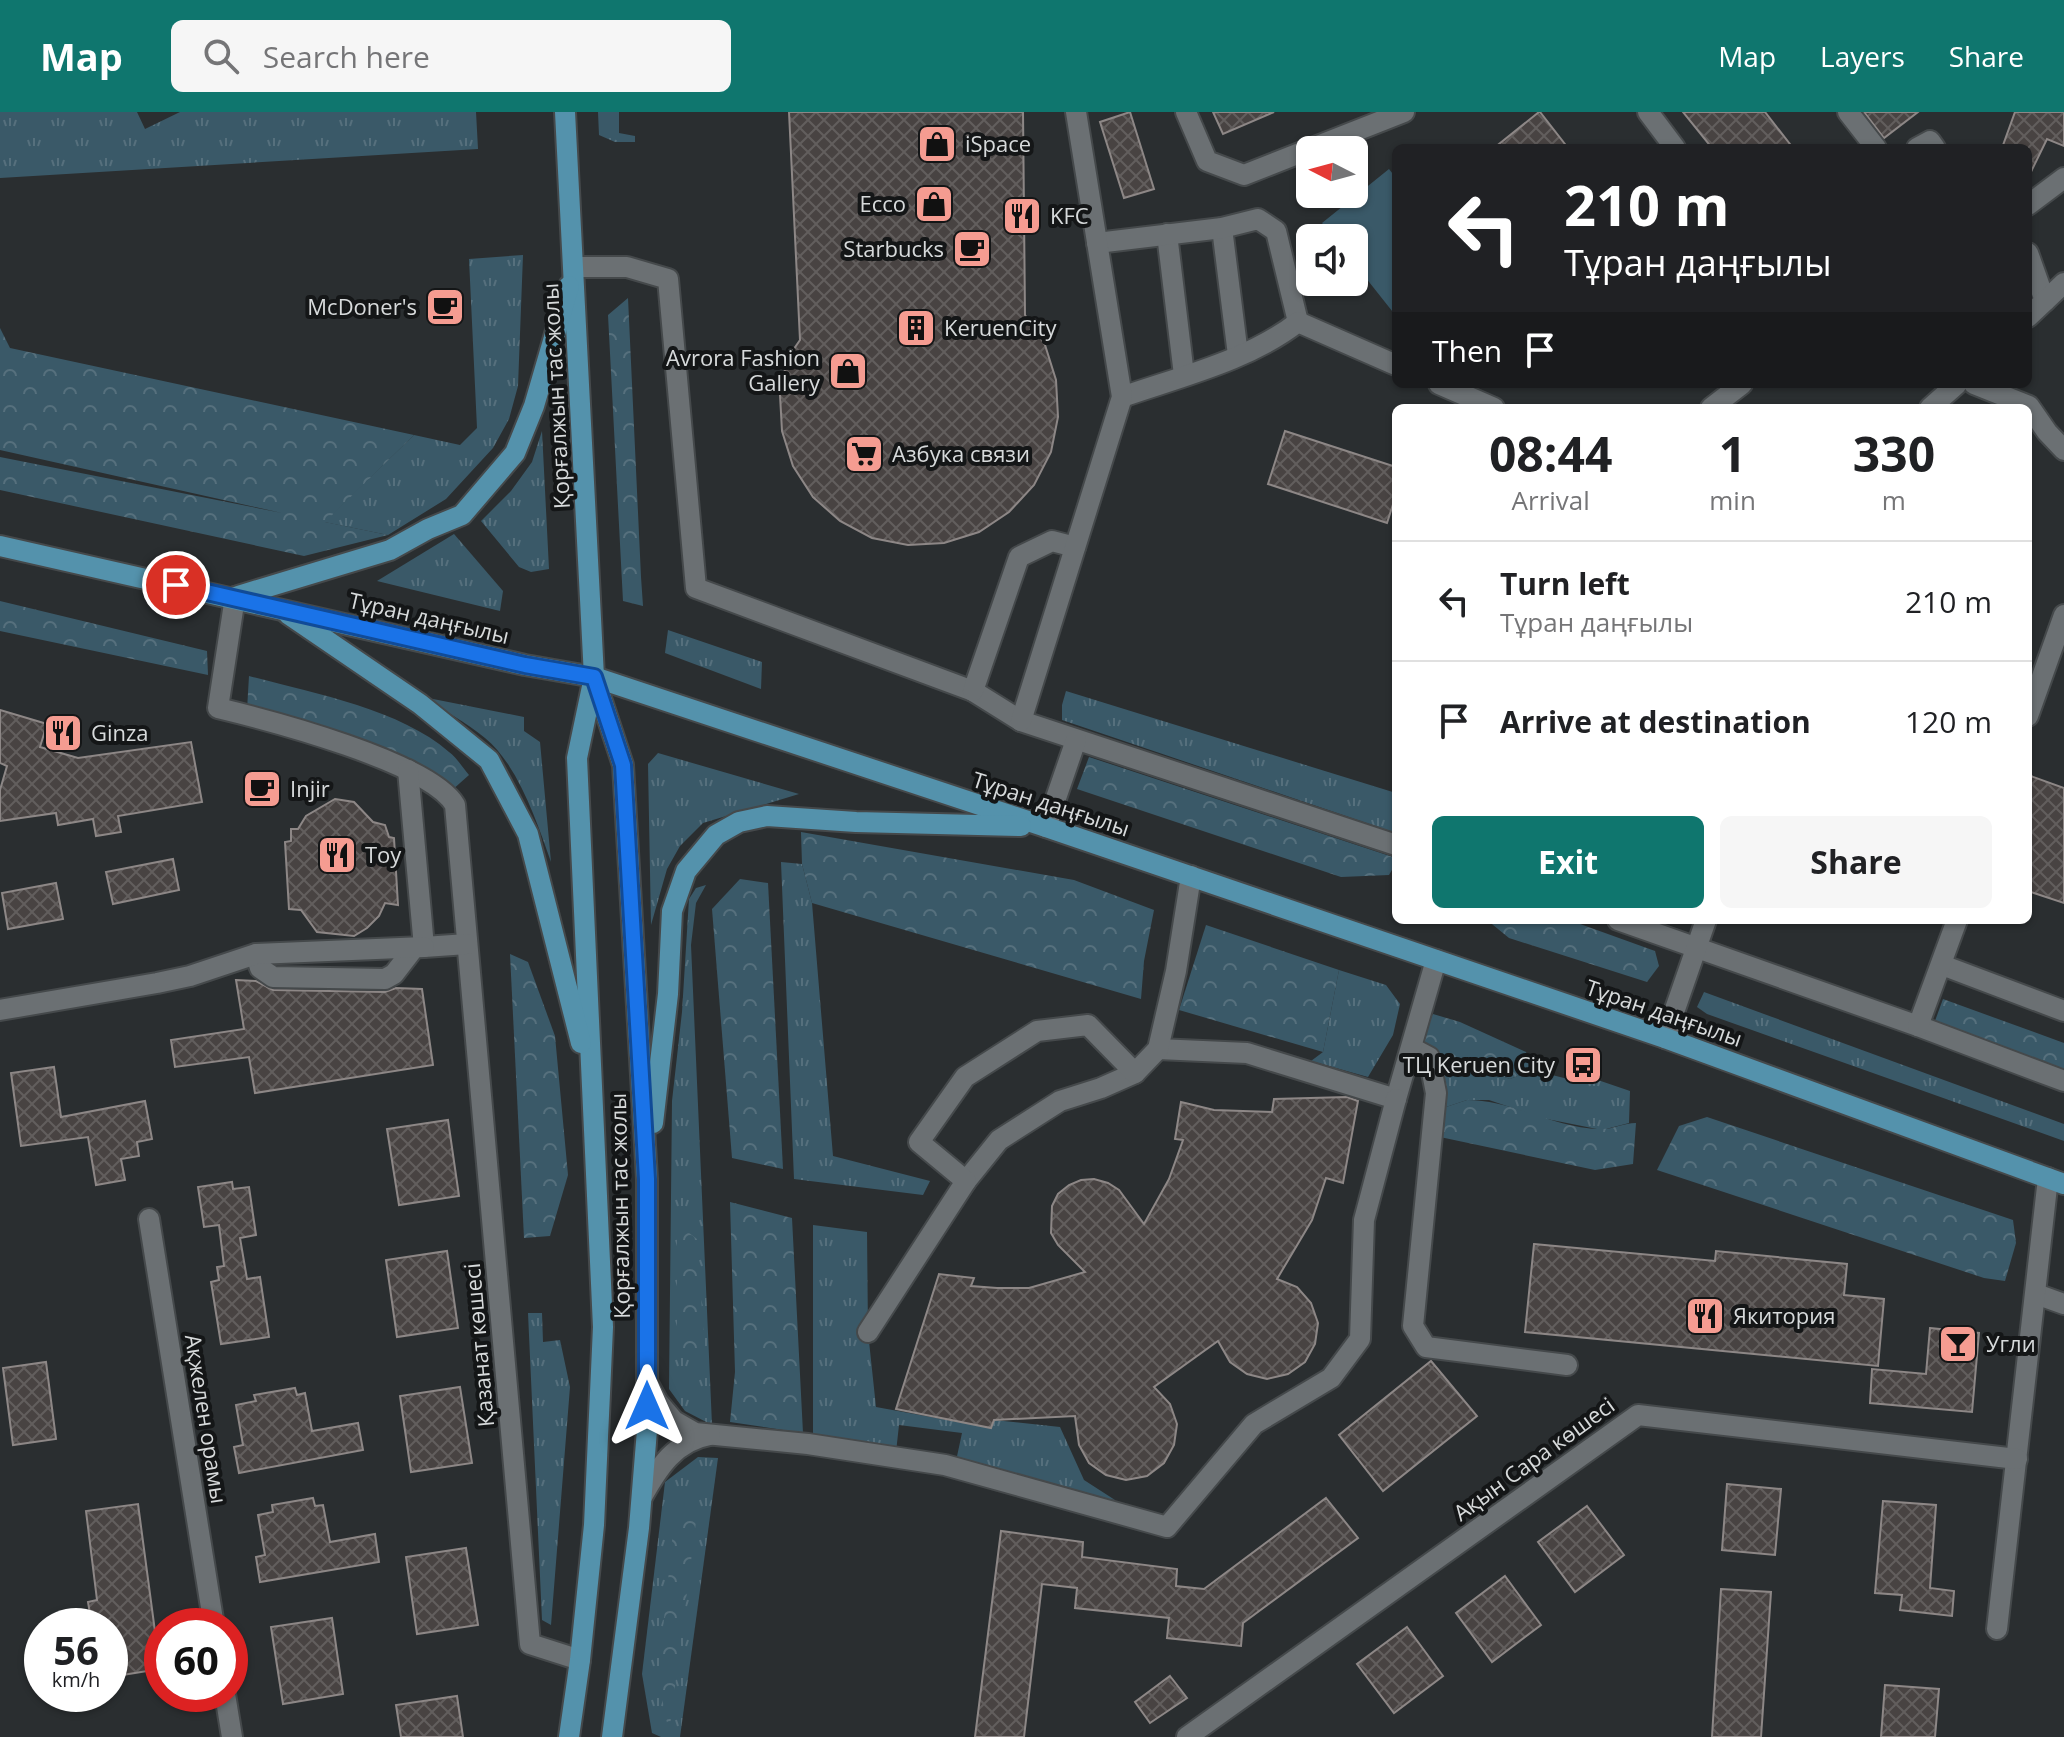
<!DOCTYPE html>
<meta charset="utf-8">
<style>
body{margin:0;font-family:"Open Sans",sans-serif;background:#f6f6f6;color:#202124;height:100vh;display:flex;flex-direction:column;font-size:30px;white-space:nowrap}
*{box-sizing:border-box;margin:0}
p{font-size:26px;color:#757577}
.icon{flex:none;width:44px;height:44px;fill:none;stroke:currentColor;stroke-width:2;stroke-linecap:round;stroke-linejoin:round}
.map{position:relative;flex:1;overflow:hidden}
.panel{position:absolute;left:1392px;top:292px;width:640px;height:520px;display:flex;flex-direction:column;background:#fff;border-radius:12px;box-shadow:0 2px 6px #0004}
.panel>*{flex:none}
.banner{position:absolute;left:1392px;top:32px;width:640px;height:244px;border-radius:12px;box-shadow:0 2px 6px #0004;background:#202124;color:#fff;overflow:hidden}
.needle{width:52px;rotate:276deg}
.tools{position:absolute;left:1296px;top:24px;display:grid;gap:16px}
.tools a{display:grid;place-items:center;width:72px;height:72px;border-radius:12px;background:#fff;box-shadow:0 2px 6px #0004;font-size:40px}
.speed{position:absolute;left:24px;top:1496px;display:flex;gap:16px;font-size:40px;font-weight:700;text-align:center}
.speed>*{display:grid;place-content:center;width:104px;height:104px;border-radius:50%;background:#fff;box-shadow:0 2px 6px #0004;line-height:1}
.speed small{font-size:20px;font-weight:400}
.speed .limit{border:12px solid #d22;background:#fff;color:#111}
.pin{position:absolute;display:grid;place-items:center;width:68px;height:68px;color:#fff;margin:-34px;border:4px solid #fff;border-radius:50%;box-shadow:0 2px 8px #0007}
.me{position:absolute;width:88px;margin:-44px;rotate:0deg;stroke-linejoin:round;filter:drop-shadow(0 0 6px #0008)}
.turn{display:flex;align-items:center;gap:28px;height:168px;padding:0 40px;font-size:36px}
.turn .icon{width:104px;height:104px;stroke-width:2.5}
.turn b{display:block;font-size:56px;line-height:68px}
.then{display:flex;align-items:center;height:76px;padding:0 40px;background:#0003;gap:16px;font-size:30px}
.eta{display:flex;justify-content:space-evenly;align-items:center;height:136px;text-align:center}
.eta b{font-size:48px;font-weight:700;line-height:56px}
.action{display:flex;gap:16px;margin-top:auto;padding:16px 40px}
.action a{flex:1;height:92px;border-radius:12px;background:#0f766e;color:#fff;font-size:32px;font-weight:700;line-height:92px;text-align:center}
.action a+a{background:#f6f6f6;color:#202124}
ul{padding:0;list-style:none}
li{display:flex;align-items:center;gap:24px;height:120px;padding:0 40px;border-top:2px solid #e0e0e0}
li div{flex:1}
li b{display:block;font-size:30px}
li em{font-style:normal}
header{display:flex;align-items:center;gap:48px;box-sizing:border-box;height:112px;padding:0 40px;background:#0f766e;color:#fff}
header strong{font-size:38px}
nav{display:flex;gap:44px;margin-inline-start:auto;font-size:28px}
.search{width:560px;height:72px;background:#f6f6f6;display:flex;align-items:center;gap:20px;box-sizing:border-box;padding:0 28px;border-radius:12px;color:#757577;font-size:30px}
.map>svg:first-child{display:block}
.grass{fill:url(#grass-tufts)}
.forest{fill:url(#forest-crowns)}
.park{fill:#3a5968}
.building{fill:url(#building-cross-hatch);stroke:#8d8786;stroke-width:2}
.lines{fill:none;stroke-linecap:round;stroke-linejoin:round}
.minor-casing{stroke:#45494b;stroke-width:24}
.major-casing{stroke:#45494b;stroke-width:24}
.minor{stroke:#6b7073;stroke-width:20}
.major{stroke:#5492ac;stroke-width:20}
.route-casing{stroke:#114b97;stroke-width:20}
.route{stroke:#1a73e8;stroke-width:14}
.labels{text-anchor:middle;stroke-width:8;stroke-linejoin:round;paint-order:stroke}
.poi-label{font-size:22px;fill:#d7dadb;stroke:#141617;text-anchor:start}
.street-label{font-size:22px;fill:#d7dadb;stroke:#141617}
</style>
<header>
<strong>Map</strong>
<div class="search"><svg class="icon" aria-label="search" viewBox="0 0 24 24"><circle cx="10" cy="10" r="6"/><path d="M15 15l6 6"/></svg>Search here</div>
<nav><a>Map</a><a>Layers</a><a>Share</a></nav>
</header>
<div class="map">
<svg width="2064" height="1625" viewBox="0 0 2064 1625">
<defs>
<pattern id="grass-tufts" width="24" height="20" patternUnits="userSpaceOnUse" patternTransform="scale(2)"><rect width="24" height="20" fill="#3a5968"/><path d="M3 7l-1-3M5 7V3M7 7l1-3M15 17l-1-3M17 17v-4M19 17l1-3" fill="none" stroke="#56707d"/></pattern>
<pattern id="forest-crowns" width="20" height="18" patternUnits="userSpaceOnUse" patternTransform="scale(2)"><rect width="20" height="18" fill="#3a5968"/><path d="M2 6a3 3 0 1 1 6 0M12 15a3 3 0 1 1 6 0" fill="none" stroke="#56707d"/></pattern>
<pattern id="building-cross-hatch" width="8" height="8" patternUnits="userSpaceOnUse" patternTransform="scale(2)"><rect width="8" height="8" fill="#484342"/><path d="M0 0l8 8M0 8l8-8" fill="none" stroke="#625e5d"/></pattern>
</defs>
<rect width="100%" height="100%" fill="#2a2e30"/>
<g class="grass">
<path d="M0,0H137L145,17L180,0H476L478,37L0,66Z"/>
<path d="M598,0H619V21L635,24V30H615L599,23Z"/>
<path d="M523,143L518,274L509,307L493,336L446,387L388,423L324,410L414,323L460,333L477,316L469,147Z"/>
<path d="M542,319L549,457L531,460L519,455L481,409L511,379L532,350Z"/>
<path d="M454,422L503,479L500,499L377,469Z"/>
<path d="M668,518L762,550L761,577L665,541Z"/>
<path d="M1066,579L1396,681V721L1062,608V593Z"/>
<path d="M423,585L524,605V619L540,630L551,750C537,710 518,653 485,626C466,610 443,598 423,585Z"/>
<path d="M658,641L799,682L703,711L680,734L667,757L651,813L648,652Z"/>
<path d="M781,750L802,752L812,791L833,1044L930,1069L923,1083L794,1067Z"/>
<path d="M706,773L696,791L691,833L712,1313L685,1299L669,1277L672,989L682,900L689,787L696,776Z"/>
<path d="M1339,858L1386,873L1400,892L1393,923L1368,965L1311,949L1323,940Z"/>
<path d="M1704,880L2064,1012V1029L1707,902L1697,895Z"/>
<path d="M1436,940L1510,967L1532,958L1584,971L1589,965L1630,979L1629,1011L1602,1018L1542,1006L1489,988H1467L1446,995Z"/>
<path d="M813,1113L867,1120L868,1220L876,1295L991,1316L994,1308L1060,1315L1084,1368L1115,1388L1092,1385L956,1349L962,1321L899,1313L896,1340L813,1323Z"/>
<path d="M528,1201H542L543,1230L560,1228L570,1275L551,1513L542,1508Z"/>
<path d="M698,1345L718,1346L680,1625H661L652,1621L642,1562L665,1370Z"/>
</g>
<g class="forest">
<path d="M628,186L641,465L643,494L623,489L608,203Z"/>
<path d="M0,216L10,236L414,323L325,410L388,423L304,444L0,378V345L282,401L0,338Z"/>
<path d="M0,489L207,539L208,563L0,519Z"/>
<path d="M249,564C312,581 400,597 449,640C457,646 463,656 469,663L451,679L399,643L303,611L247,598Z"/>
<path d="M1089,645L1396,746V751L1389,763L1341,765L1077,677Z"/>
<path d="M801,720L1074,768L1154,798L1144,849L1141,887L812,791L802,752Z"/>
<path d="M740,767L768,771L783,1057L732,1046L712,797Z"/>
<path d="M1487,808H1569L1655,839L1659,854L1647,870L1509,826Z"/>
<path d="M1206,813L1339,858L1323,940L1179,898Z"/>
<path d="M510,842L528,850L555,924L568,1063L550,1124L524,1126Z"/>
<path d="M1943,887L2064,931V958L1935,909Z"/>
<path d="M1433,902L1460,910L1526,940L1532,958L1510,967L1424,936L1427,911Z"/>
<path d="M1467,988C1512,988 1554,1016 1600,1017C1611,1018 1623,1011 1636,1011L1633,1052L1595,1058L1440,1025L1446,995Z"/>
<path d="M1707,1005L2013,1108L2016,1131L2005,1169L1984,1166L1657,1058L1679,1014Z"/>
<path d="M730,1090L792,1106L803,1321L730,1310L735,1260Z"/>
<path d="M677,1112L697,1127L705,1242L677,1239Z"/>
<path d="M675,1400L697,1402L669,1621L658,1566Z"/>
</g>
<path class="park" d="M1389,57L1396,66V204L1354,151V126H1334L1322,111Z"/>
<g class="building">
<path d="M789,0H1023L1025,203L1045,233L1056,268L1058,305L1051,340L1034,373L1009,400L979,420L944,431L908,433L872,426L840,409L813,385L793,354L782,319L780,283L787,247L800,228Z"/>
<path d="M1130,0L1154,77L1124,86L1100,10Z"/>
<path d="M1213,0H1274L1223,22Z"/>
<path d="M1540,0L1568,36H1494L1539,0Z"/>
<path d="M1683,0H1765L1793,36H1712Z"/>
<path d="M1864,0H1918L1884,26Z"/>
<path d="M2015,0H2064V34L2047,27L2028,66V36H2002Z"/>
<path d="M1285,319L1396,355V383L1387,411L1268,372Z"/>
<path d="M0,598L47,612L40,635L78,646L191,630L202,690L118,704L121,720L96,724L93,707L58,713L56,701L0,709V678L7,654L0,651Z"/>
<path d="M2028,663L2064,676V791L2028,779Z"/>
<path d="M335,687L354,690L373,710L385,713L389,725L394,726L398,793L385,791L379,804L367,816L354,824L317,820L301,798L289,797L285,730L291,729V717H298L306,704Z"/>
<path d="M173,747L179,778L113,792L106,760Z"/>
<path d="M56,771L63,807L8,817L2,781Z"/>
<path d="M236,868L256,869L273,878L385,880L396,876L422,877L433,953L255,981L249,945L175,955L171,928L244,917Z"/>
<path d="M54,955L61,1005L145,989L152,1027L137,1030L139,1044L121,1047L125,1068L96,1073L88,1025L21,1034L11,961Z"/>
<path d="M1347,985L1358,989L1343,1071L1326,1066L1312,1108L1277,1167L1297,1175L1311,1191L1318,1211L1315,1232L1305,1250L1288,1262L1267,1267L1247,1262L1230,1250L1218,1229L1154,1275L1170,1292L1177,1312L1174,1333L1164,1351L1147,1364L1126,1368L1106,1363L1089,1351L1079,1333L1075,1304L994,1308L991,1316L896,1297L939,1162L974,1166L971,1174L997,1176H1029L1085,1160L1058,1133L1051,1121L1052,1094L1058,1082L1069,1073L1081,1068L1094,1067L1108,1071L1119,1078L1144,1112L1169,1067L1183,1028L1175,1027L1181,990L1214,998L1272,1000L1274,987Z"/>
<path d="M448,1008L459,1084L399,1093L387,1017Z"/>
<path d="M232,1070L233,1077L249,1075L256,1123L240,1126L247,1167L260,1165L269,1225L221,1232L211,1170L219,1168L217,1155L224,1154L219,1113L204,1115L198,1075Z"/>
<path d="M1534,1132L1715,1149L1716,1139L1847,1152L1844,1183L1884,1187L1878,1254L1525,1220Z"/>
<path d="M447,1139L458,1216L397,1225L386,1148Z"/>
<path d="M1930,1216L1979,1221L1972,1300L1870,1291L1872,1257L1926,1262Z"/>
<path d="M1431,1249L1477,1304L1383,1379L1339,1323Z"/>
<path d="M46,1250L56,1327L13,1333L3,1256Z"/>
<path d="M460,1275L472,1351L411,1360L400,1284Z"/>
<path d="M295,1276L297,1283L305,1281L312,1319L358,1311L363,1338L239,1361L234,1335L243,1333L236,1293L256,1289L254,1283Z"/>
<path d="M1727,1372L1781,1377L1775,1443L1722,1438Z"/>
<path d="M313,1386L315,1394L323,1393L330,1430L375,1422L379,1450L260,1470L256,1445L265,1443L258,1403L273,1400L272,1393Z"/>
<path d="M1326,1386L1358,1426L1243,1511L1241,1534L1167,1526L1169,1506L1075,1496L1077,1476L1042,1472L1024,1625H975L1001,1419L1083,1430L1082,1445L1177,1457L1176,1474L1204,1477Z"/>
<path d="M1883,1389L1936,1393L1930,1476L1954,1479L1952,1504L1900,1498L1902,1483L1875,1481Z"/>
<path d="M138,1392L160,1557L110,1565V1514H92L88,1490L97,1488L86,1399Z"/>
<path d="M1587,1394L1624,1443L1575,1480L1538,1430Z"/>
<path d="M466,1436L478,1513L417,1522L406,1445Z"/>
<path d="M1505,1464L1541,1513L1492,1550L1456,1501Z"/>
<path d="M1721,1477L1771,1480L1761,1625H1712Z"/>
<path d="M332,1506L343,1582L283,1592L271,1515Z"/>
<path d="M1407,1515L1443,1564L1394,1601L1357,1552Z"/>
<path d="M1170,1564L1187,1586L1150,1611L1135,1590Z"/>
<path d="M1885,1573L1939,1577L1935,1625H1881Z"/>
<path d="M457,1584L463,1625H401L396,1593Z"/>
</g>
<g class="lines">
<g class="minor-casing">
<g id="minor">
<path d="M1186,0L1207,49L1244,63L1404,0"/>
<path d="M1648,0L1675,36"/>
<path d="M1848,0L1876,36"/>
<path d="M1917,36L1930,29L1935,36"/>
<path d="M2028,93L2064,66"/>
<path d="M1222,116L1238,243"/>
<path d="M1167,122L1184,263"/>
<path d="M1097,131L1222,116L1258,107L1276,119L1298,210"/>
<path d="M2028,141L2045,189"/>
<path d="M574,155H627L668,167L696,476L973,579L1021,609L1396,733"/>
<path d="M2028,205L2064,171"/>
<path d="M1439,272L1494,296"/>
<path d="M1974,272L2029,294L2047,320L2064,338"/>
<path d="M1122,285C1179,265 1250,248 1298,210L1396,253"/>
<path d="M1711,296L1742,272"/>
<path d="M1930,296L1957,272"/>
<path d="M235,485L218,596C268,608 430,650 455,693L530,1532L580,1548"/>
<path d="M973,579L1019,445L1052,429L1075,435"/>
<path d="M2028,604L2064,503"/>
<path d="M1021,609L1122,285L1076,0"/>
<path d="M408,658L424,835L467,832"/>
<path d="M1046,715L1076,628"/>
<path d="M1618,808L1918,914L2064,969"/>
<path d="M256,842L260,856L273,865L385,867L394,862L414,836"/>
<path d="M1942,853L2064,899"/>
<path d="M0,898L157,871L190,864L256,842L424,835"/>
<path d="M1918,914L1957,808"/>
<path d="M1665,926L1706,808"/>
<path d="M1412,936L1429,945L1436,981L1413,1214L1426,1235L1567,1253"/>
<path d="M1158,937L1247,941L1396,987L1436,848"/>
<path d="M966,1069L999,1028L1060,989L1101,976L1135,961"/>
<path d="M149,1107L214,1514"/>
<path d="M2036,1182L2064,1192"/>
<path d="M868,1220L966,1069L919,1030L965,965L1037,919L1088,913L1135,961L1158,937L1176,859L1191,764"/>
<path d="M647,1270L658,1290L674,1309L695,1321L808,1332L945,1353L1167,1415L1254,1312L1331,1266L1360,1227L1364,1108L1396,987"/>
<path d="M642,1385C658,1356 675,1329 710,1323"/>
<path d="M1997,1517L2048,1066"/>
<path d="M225,1582L232,1625"/>
<path d="M1187,1625L1638,1303L2017,1347"/>
</g>
</g>
<g class="major-casing">
<g id="major">
<path d="M565,0L594,565L577,646L603,1215L594,1413L580,1548L569,1625"/>
<path d="M0,434L525,553L594,565L1046,715L1665,926L2064,1072"/>
<path d="M238,484L390,438L428,417L462,403L515,341L534,294L569,174"/>
<path d="M288,502L420,592L489,648L528,722L581,931"/>
<path d="M594,565L623,653L647,1067V1318L639,1416L612,1625"/>
<path d="M653,1011L668,882L672,799L686,759L716,723L739,710L767,704L856,710L1021,714"/>
</g>
</g>
<use href="#minor" class="minor"/>
<use href="#major" class="major"/>
</g>
<g class="lines">
<g class="route-casing">
<path id="route" d="M176,473L525,553L594,565L623,653L647,1067V1294"/>
</g>
<use href="#route" class="route"/>
</g>
<defs>
<g id="shop-square" transform="scale(2)"><rect x="-9" y="-9" width="18" height="18" rx="4" fill="#f59c91" stroke="#141617"/><path d="M-5-2.5h2.3a2.7 3.5 0 0 1 5.4 0H5L5.5 6h-11ZM-1.5-2.5h3a1.5 2.3 0 0 0-3 0Z" fill="#111"/></g>
<g id="restaurant-square" transform="scale(2)"><rect x="-9" y="-9" width="18" height="18" rx="4" fill="#f59c91" stroke="#141617"/><path d="M-5-6h1v4h1v-4h1v4h1v-4h1v5L-1.5 .5V6h-2V.5L-5-1ZM5-6V6H3V1.5H1.5Q1.5-4 5-6Z" fill="#111"/></g>
<g id="cafe-square" transform="scale(2)"><rect x="-9" y="-9" width="18" height="18" rx="4" fill="#f59c91" stroke="#141617"/><path d="M-5.5-4.5H6V0H3Q3 3.5 0 3.5H-2.5Q-5.5 3.5-5.5 0ZM3-3.2v2h1.7v-2ZM-6 4.5H4V6H-6Z" fill="#111"/></g>
<g id="building-square" transform="scale(2)"><rect x="-9" y="-9" width="18" height="18" rx="4" fill="#f59c91" stroke="#141617"/><path d="M-4-6H4V6H1V3H-1V6H-4ZM-2.5-4.3h1.7v1.8h-1.7ZM.8-4.3h1.7v1.8H.8ZM-2.5-1h1.7V.8h-1.7ZM.8-1h1.7V.8H.8Z" fill="#111"/></g>
<g id="supermarket-square" transform="scale(2)"><rect x="-9" y="-9" width="18" height="18" rx="4" fill="#f59c91" stroke="#141617"/><path d="M-6-5.5h2.5l.6 2H6L4.5 2H-2.5L-4.4-4H-6ZM-1.5 3.2a1.3 1.3 0 1 0 .1 0ZM3 3.2a1.3 1.3 0 1 0 .1 0Z" fill="#111"/></g>
<g id="bus-square" transform="scale(2)"><rect x="-9" y="-9" width="18" height="18" rx="4" fill="#f59c91" stroke="#141617"/><path d="M-5-6H5V4H4V6H2V4H-2V6H-4V4H-5ZM-3.5-4V0h7V-4ZM-3.5 1.2v1.5H-2V1.2ZM2 1.2v1.5H3.5V1.2Z" fill="#111"/></g>
<g id="bar-square" transform="scale(2)"><rect x="-9" y="-9" width="18" height="18" rx="4" fill="#f59c91" stroke="#141617"/><path d="M-6-5H6L.8 .8V4.5H3.5V6h-7V4.5H-.8V.8Z" fill="#111"/></g>
</defs>
<g fill-rule="evenodd">
<use href="#shop-square" x="937" y="32"/>
<use href="#shop-square" x="934" y="92"/>
<use href="#restaurant-square" x="1022" y="104"/>
<use href="#cafe-square" x="972" y="137"/>
<use href="#cafe-square" x="445" y="195"/>
<use href="#building-square" x="916" y="216"/>
<use href="#shop-square" x="848" y="259"/>
<use href="#supermarket-square" x="864" y="342"/>
<use href="#restaurant-square" x="63" y="621"/>
<use href="#cafe-square" x="262" y="677"/>
<use href="#restaurant-square" x="337" y="743"/>
<use href="#bus-square" x="1583" y="953"/>
<use href="#restaurant-square" x="1705" y="1204"/>
<use href="#bar-square" x="1958" y="1232"/>
</g>
<g class="labels">
<g class="poi-label">
<text x="965" y="40">iSpace</text>
<text x="906" y="100" text-anchor="end">Ecco</text>
<text x="1050" y="112">KFC</text>
<text x="944" y="145" text-anchor="end">Starbucks</text>
<text x="417" y="203" text-anchor="end">McDoner's</text>
<text x="944" y="224">KeruenCity</text>
<text x="820" y="254" text-anchor="end">Avrora Fashion<tspan x="820" dy="25">Gallery</tspan></text>
<text x="892" y="350">Азбука связи</text>
<text x="91" y="629">Ginza</text>
<text x="290" y="685">Injir</text>
<text x="365" y="751">Toy</text>
<text x="1555" y="961" text-anchor="end">ТЦ Keruen City</text>
<text x="1733" y="1212">Якитория</text>
<text x="1986" y="1240">Угли</text>
</g>
<g class="street-label">
<text transform="translate(556 284) rotate(-93)" y="8">Қорғалжын тас жолы</text>
<text transform="translate(429 506) rotate(13)" y="8">Тұран даңғылы</text>
<text transform="translate(1051 692) rotate(18)" y="8">Тұран даңғылы</text>
<text transform="translate(1664 901) rotate(19)" y="8">Тұран даңғылы</text>
<text transform="translate(620 1094) rotate(-91)" y="8">Қорғалжын тас жолы</text>
<text transform="translate(479 1233) rotate(-95)" y="8">Қазанат көшесі</text>
<text transform="translate(206 1307) rotate(81)" y="8">Ақжелен орамы</text>
<text transform="translate(1534 1347) rotate(-36)" y="8">Ақын Сара көшесі</text>
</g>
</g>
</svg>
<div class="tools">
<a><svg class="needle" viewBox="-14 -14 28 28"><path d="M0-13l5 13h-10z" fill="#e53935"/><path d="M0 13l5-13h-10z" fill="#757577"/></svg></a>
<a><svg class="icon" aria-label="sound" viewBox="0 0 24 24"><path d="M4 9h4l5-4v14l-5-4H4zM17 9q2 3 0 6"/></svg></a>
</div>
<div class="speed"><div>56<small>km/h</small></div><div class="limit">60</div></div>
<div class="pin" style="left:176px;top:473px;background:#d93025"><svg class="icon" aria-label="arrive" viewBox="0 0 24 24"><path d="M6 21V4h12l-3 4 3 4H6"/></svg></div>
<svg class="me" style="left:647px;top:1294px" viewBox="-20 -20 40 40"><path d="M0-17L14 15 0 8-14 15z" fill="#1a73e8" stroke="#fff" stroke-width="4"/></svg>
<div class="banner">
<div class="turn"><svg class="icon" aria-label="left" viewBox="0 0 24 24"><path d="M17 20v-9H6M10 6l-5 5 5 5"/></svg><div><b>210 m</b>Тұран даңғылы</div></div>
<div class="then">Then<svg class="icon" aria-label="arrive" viewBox="0 0 24 24"><path d="M6 21V4h12l-3 4 3 4H6"/></svg></div>
</div>
<section class="panel">
<div class="eta">
<div><b>08:44</b><p>Arrival</p></div>
<div><b>1</b><p>min</p></div>
<div><b>330</b><p>m</p></div>
</div>
<ul>
<li><svg class="icon" aria-label="left" viewBox="0 0 24 24"><path d="M17 20v-9H6M10 6l-5 5 5 5"/></svg><div><b>Turn left</b><p>Тұран даңғылы</p></div><em>210 m</em></li>
<li><svg class="icon" aria-label="arrive" viewBox="0 0 24 24"><path d="M6 21V4h12l-3 4 3 4H6"/></svg><div><b>Arrive at destination</b></div><em>120 m</em></li>
</ul>
<div class="action"><a>Exit</a><a>Share</a></div>
</section>
</div>
